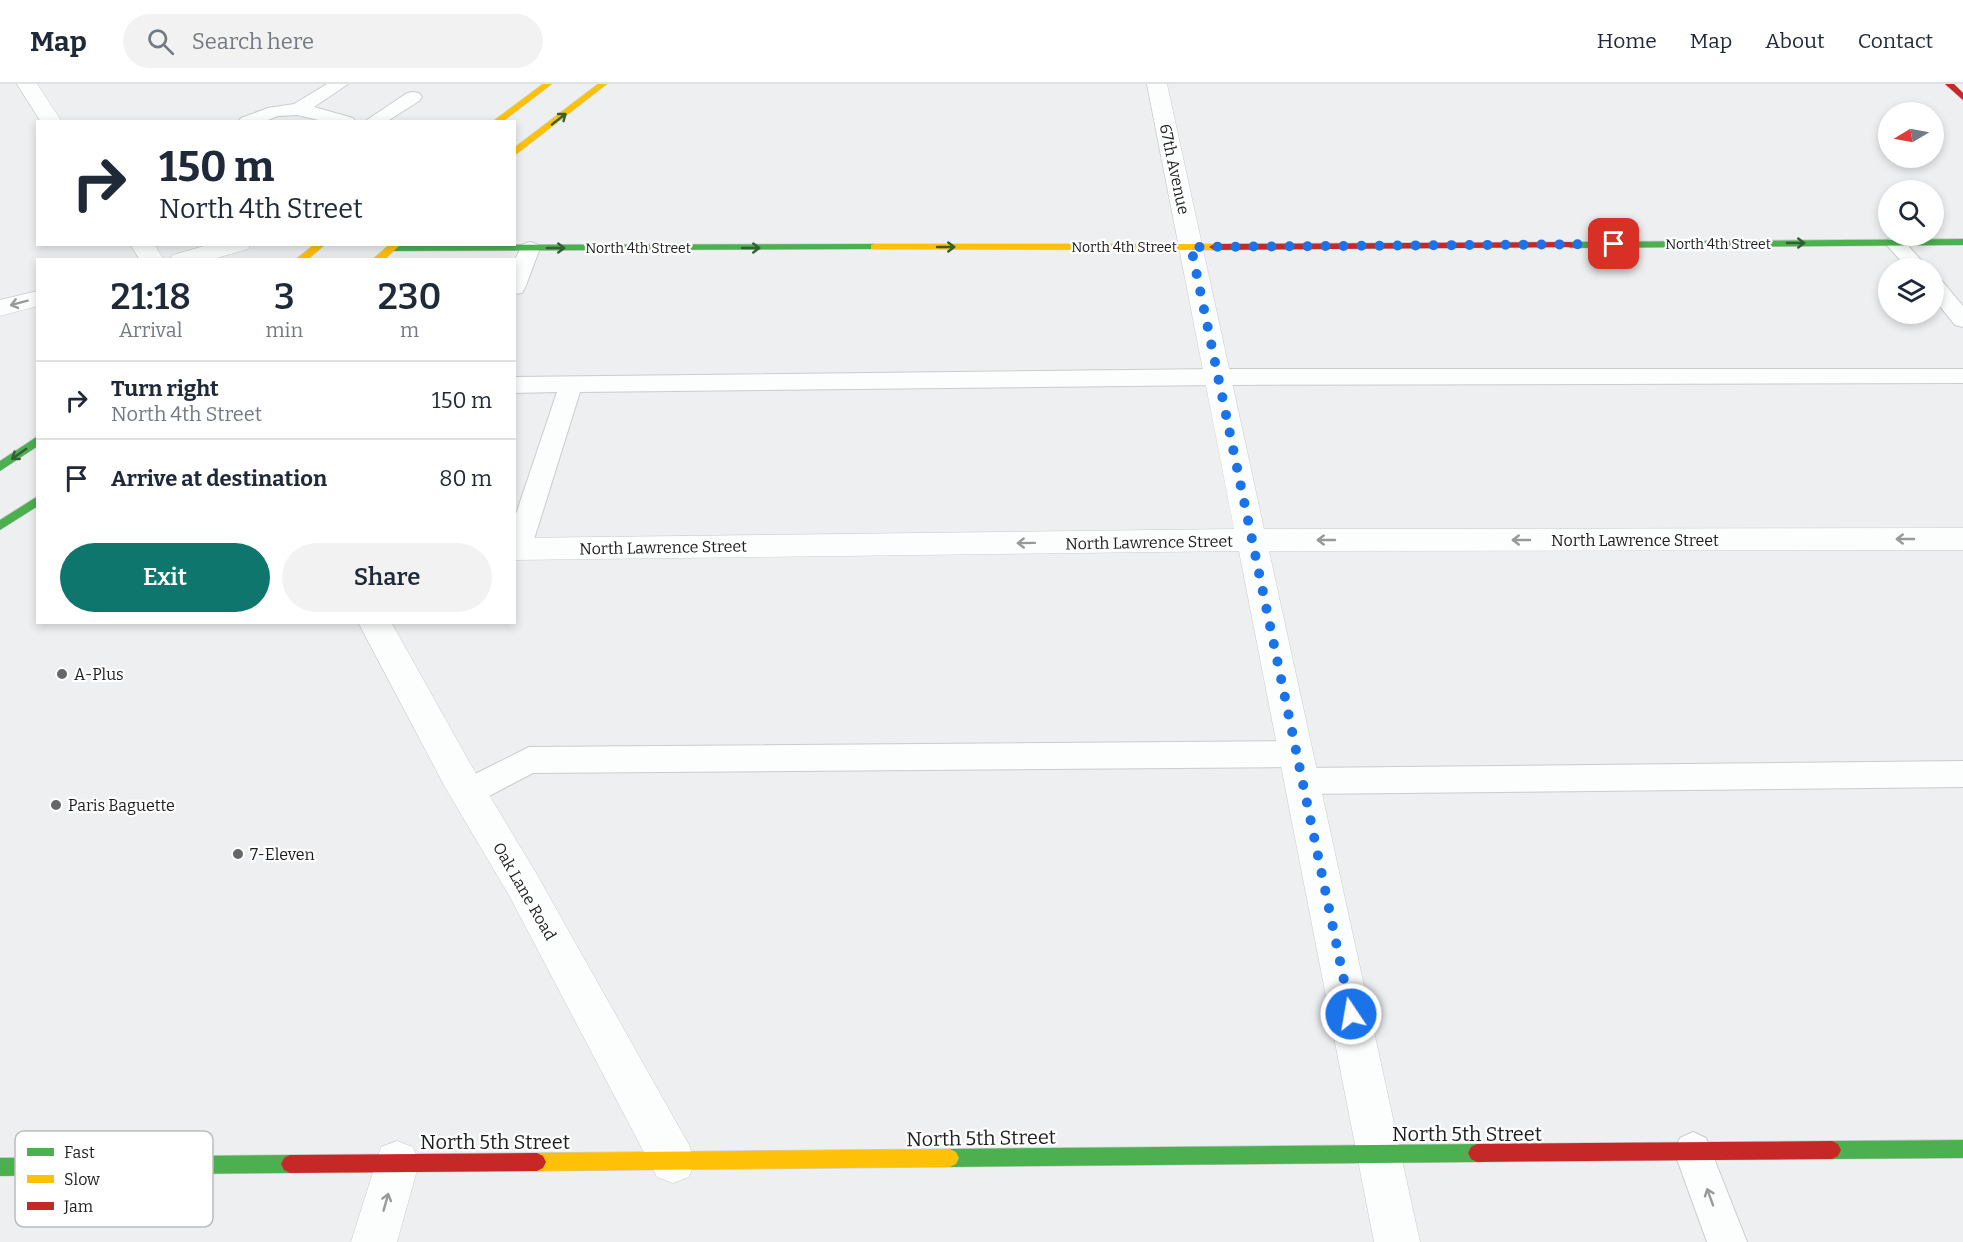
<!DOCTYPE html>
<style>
body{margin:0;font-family:Bitter,serif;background:#f2f2f3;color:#1f2937;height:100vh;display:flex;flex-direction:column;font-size:22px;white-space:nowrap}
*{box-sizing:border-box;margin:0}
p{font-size:20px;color:#747a83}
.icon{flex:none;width:33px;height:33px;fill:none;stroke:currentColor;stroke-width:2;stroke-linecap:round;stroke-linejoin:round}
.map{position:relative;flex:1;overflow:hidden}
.panel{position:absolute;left:36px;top:174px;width:480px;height:366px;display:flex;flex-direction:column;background:#fff;border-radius:0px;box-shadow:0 3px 9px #0003}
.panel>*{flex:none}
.banner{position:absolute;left:36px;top:36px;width:480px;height:126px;border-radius:0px;box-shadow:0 3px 9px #0003;background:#fff;color:#1f2937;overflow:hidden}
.needle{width:39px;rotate:260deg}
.tools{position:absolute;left:1878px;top:18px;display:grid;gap:12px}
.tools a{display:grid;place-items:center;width:66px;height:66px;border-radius:50%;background:#fff;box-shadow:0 3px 9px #0003;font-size:30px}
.pin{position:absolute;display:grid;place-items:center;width:51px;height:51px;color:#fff;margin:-26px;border-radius:12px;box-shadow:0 3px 9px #0006}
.me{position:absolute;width:66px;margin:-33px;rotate:348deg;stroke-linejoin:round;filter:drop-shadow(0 0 4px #0008)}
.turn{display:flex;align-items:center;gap:21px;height:126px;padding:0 24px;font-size:27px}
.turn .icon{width:78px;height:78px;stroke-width:2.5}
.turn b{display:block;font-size:42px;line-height:51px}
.eta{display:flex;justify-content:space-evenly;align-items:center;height:102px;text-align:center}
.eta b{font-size:36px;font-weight:600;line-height:42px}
.action{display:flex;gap:12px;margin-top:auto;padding:12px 24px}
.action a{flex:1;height:69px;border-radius:36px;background:#0f766e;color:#fff;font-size:24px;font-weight:600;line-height:69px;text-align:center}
.action a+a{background:#f2f2f3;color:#1f2937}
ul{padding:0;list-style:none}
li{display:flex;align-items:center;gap:18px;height:78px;padding:0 24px;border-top:2px solid #e0e1e3}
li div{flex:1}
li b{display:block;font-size:22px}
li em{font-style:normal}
header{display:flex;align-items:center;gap:36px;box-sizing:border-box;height:84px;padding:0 30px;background:#fff;border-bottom:2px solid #e0e1e3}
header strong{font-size:28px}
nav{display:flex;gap:33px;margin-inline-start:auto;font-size:21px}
.search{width:420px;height:54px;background:#f2f2f3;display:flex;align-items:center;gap:15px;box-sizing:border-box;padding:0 21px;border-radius:33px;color:#747a83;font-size:22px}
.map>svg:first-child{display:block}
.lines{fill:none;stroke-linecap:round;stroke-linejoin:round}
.lane-casing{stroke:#cbcccd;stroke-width:2}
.street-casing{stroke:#cbcccd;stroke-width:1}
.fast-casing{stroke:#cbcccd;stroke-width:1}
.slow-casing{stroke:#cbcccd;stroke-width:1}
.jam-casing{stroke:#cbcccd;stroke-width:1}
.lane{fill:#fcfdfd;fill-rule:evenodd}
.street{fill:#fcfdfd;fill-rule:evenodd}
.fast{fill:#4caf50;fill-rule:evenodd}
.slow{fill:#ffc107;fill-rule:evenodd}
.jam{fill:#c62828;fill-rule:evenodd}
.oneway{stroke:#325f34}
.oneway2{stroke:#989999}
.route{stroke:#1a73e8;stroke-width:10;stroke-dasharray:0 18}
.poi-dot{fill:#666768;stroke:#fff;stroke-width:2}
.labels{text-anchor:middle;stroke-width:4.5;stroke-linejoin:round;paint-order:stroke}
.far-street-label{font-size:14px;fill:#1d1e1e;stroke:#fff}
.street-label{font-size:16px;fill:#1d1e1e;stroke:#fff}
.poi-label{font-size:16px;fill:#1d1e1e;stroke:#fff;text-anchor:start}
.near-street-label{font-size:20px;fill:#1d1e1e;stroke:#fff}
.key{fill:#fff;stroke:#bbbcbc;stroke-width:1.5}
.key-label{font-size:16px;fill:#1d1e1e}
</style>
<header>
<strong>Map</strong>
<div class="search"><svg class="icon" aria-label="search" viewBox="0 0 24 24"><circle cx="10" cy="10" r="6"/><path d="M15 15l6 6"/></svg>Search here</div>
<nav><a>Home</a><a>Map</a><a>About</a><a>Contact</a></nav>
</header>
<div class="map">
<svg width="1963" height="1158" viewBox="0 0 1963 1158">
<rect width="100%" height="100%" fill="#eeeff0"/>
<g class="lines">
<g class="lane-casing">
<g id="lane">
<path d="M327,0H348L314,23L353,34L356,38H327L297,31L278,32L263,38H238L241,34L268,24L294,20Z"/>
<path d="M413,8L419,9L422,13L419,17L386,38H364L407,9Z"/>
<path d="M1895,153L1902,155L1928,184H1907L1885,159L1888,155Z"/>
<path d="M530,158L537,160L540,164L525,204L522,209L514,210V177L523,160Z"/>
<path d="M1934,196L1942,197L1963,222V243L1955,241L1934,215Z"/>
<path d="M1218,285H1963V299L1218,301L580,308L531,465L527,472L514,474V436L557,308L514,309V293Z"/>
<path d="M1296,657L1307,661L1311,670L1307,679L1296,683L533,689L468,723L457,719L453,709L457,699L529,663Z"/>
<path d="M1963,677V703L1302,710L1291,707L1287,697L1291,687L1302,684Z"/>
<path d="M1693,1048L1706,1054L1747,1158H1707L1674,1067L1680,1054Z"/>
</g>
</g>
<g class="street-casing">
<g id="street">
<path d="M17,0H37L62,38H41Z"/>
<path d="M1147,0H1167L1264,445L1963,444V466L1269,467L1420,1158H1374L1239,467L514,476V454L1234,445Z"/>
<path d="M130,160H154L164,176H140Z"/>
<path d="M211,160H251L248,165L210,176H169L173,171Z"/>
<path d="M38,207V222L0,232V216Z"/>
<path d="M358,538H391L471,681L536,789L689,1061L695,1077L689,1093L673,1099L657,1093L510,813L445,703Z"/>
<path d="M397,1057L413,1063L419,1079L397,1158H351L381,1063Z"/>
</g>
</g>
<g class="fast-casing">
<g id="fast">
<path d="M1963,155V161L1570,164L1565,161L1570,158Z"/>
<path d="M874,160L877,161V165L392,167L387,164L392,161Z"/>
<path d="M38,352V362L0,387V377Z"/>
<path d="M38,412V422L0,446V436Z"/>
<path d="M1963,1056V1074L1832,1075L1826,1072L1823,1066L1826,1060L1832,1057Z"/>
<path d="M1477,1060L1483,1063L1486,1069L1483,1075L1477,1078L950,1083L944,1080L941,1074L944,1068L950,1065Z"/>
<path d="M290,1071L296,1074L299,1080L296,1086L290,1089L0,1092V1074Z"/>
</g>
</g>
<g class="slow-casing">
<g id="slow">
<path d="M543,0H552L502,38H492Z"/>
<path d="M598,0H607L514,72V64Z"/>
<path d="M315,160H326L307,176H295Z"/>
<path d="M390,160H401L384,176H372Z"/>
<path d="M874,160H1214L1219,163L1214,166L871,165V161Z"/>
<path d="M950,1065L956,1068L959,1074L956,1080L950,1083L537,1087L531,1084L528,1078L531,1072L537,1069Z"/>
</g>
</g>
<g class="jam-casing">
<g id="jam">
<path d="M1945,0H1954L1963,9V16Z"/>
<path d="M1570,158L1573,159V163L1214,166L1209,163L1214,160Z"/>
<path d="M1832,1057L1838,1060L1841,1066L1838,1072L1832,1075L1477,1078L1471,1075L1468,1069L1471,1063L1477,1060Z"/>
<path d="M537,1069L543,1072L546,1078L543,1084L537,1087L290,1089L284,1086L281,1080L284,1074L290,1071Z"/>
</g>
</g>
<use href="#lane" class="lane"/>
<use href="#street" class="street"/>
<use href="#fast" class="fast"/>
<use href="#slow" class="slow"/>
<use href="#jam" class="jam"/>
</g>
<defs><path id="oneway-shaft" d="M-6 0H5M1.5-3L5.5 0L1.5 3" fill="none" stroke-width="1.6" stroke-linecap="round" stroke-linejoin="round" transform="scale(1.5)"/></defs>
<g class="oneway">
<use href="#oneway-shaft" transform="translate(559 35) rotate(-38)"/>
<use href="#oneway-shaft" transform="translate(1796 159)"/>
<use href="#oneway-shaft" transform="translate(946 163)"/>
<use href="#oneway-shaft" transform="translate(556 164)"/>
<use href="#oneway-shaft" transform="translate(751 164)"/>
<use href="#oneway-shaft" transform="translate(19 370) rotate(145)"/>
</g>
<g class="oneway2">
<use href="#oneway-shaft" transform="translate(19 219) rotate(165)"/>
<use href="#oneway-shaft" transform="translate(1905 455) rotate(180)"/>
<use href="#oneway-shaft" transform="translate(1326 456) rotate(180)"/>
<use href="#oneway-shaft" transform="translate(1521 456) rotate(180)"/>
<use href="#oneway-shaft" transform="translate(1026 459) rotate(179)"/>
<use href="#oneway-shaft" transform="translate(1710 1113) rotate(-110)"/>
<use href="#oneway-shaft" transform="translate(386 1118) rotate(-74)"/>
</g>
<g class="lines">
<path class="route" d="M1351,930L1191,163L1614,160"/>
</g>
<g class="poi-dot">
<circle cx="62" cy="590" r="6"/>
<circle cx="56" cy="721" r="6"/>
<circle cx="238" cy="770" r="6"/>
</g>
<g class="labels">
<g class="far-street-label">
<text x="1718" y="165">North 4th Street</text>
<text x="1124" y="168">North 4th Street</text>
<text x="638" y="169">North 4th Street</text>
</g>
<g class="street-label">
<text transform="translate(1175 85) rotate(78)" y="6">67th Avenue</text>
<text x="1635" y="462">North Lawrence Street</text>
<text transform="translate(1149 458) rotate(-1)" y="6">North Lawrence Street</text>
<text transform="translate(663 463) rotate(-1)" y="6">North Lawrence Street</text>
<text transform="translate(525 807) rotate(60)" y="6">Oak Lane Road</text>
</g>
<g class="poi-label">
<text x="74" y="596">A-Plus</text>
<text x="68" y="727">Paris Baguette</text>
<text x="250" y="776">7-Eleven</text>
</g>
<g class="near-street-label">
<text x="1467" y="1057">North 5th Street</text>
<text transform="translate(981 1054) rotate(-1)" y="7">North 5th Street</text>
<text x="495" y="1065">North 5th Street</text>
</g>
</g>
<rect x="15" y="1047" width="198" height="96" rx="9" class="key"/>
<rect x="27" y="1064" width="27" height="8" fill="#4caf50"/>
<rect x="27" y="1091" width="27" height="8" fill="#ffc107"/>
<rect x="27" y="1118" width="27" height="8" fill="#c62828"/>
<g class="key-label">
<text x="64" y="1074">Fast</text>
<text x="64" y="1101">Slow</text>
<text x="64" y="1128">Jam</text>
</g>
</svg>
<div class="tools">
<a><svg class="needle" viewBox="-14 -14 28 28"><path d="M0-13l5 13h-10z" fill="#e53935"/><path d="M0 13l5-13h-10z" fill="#747a83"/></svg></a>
<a><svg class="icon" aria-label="search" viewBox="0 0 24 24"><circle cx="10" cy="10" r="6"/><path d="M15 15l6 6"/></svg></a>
<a><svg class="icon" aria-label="layers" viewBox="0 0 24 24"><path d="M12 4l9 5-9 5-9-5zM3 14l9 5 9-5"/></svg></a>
</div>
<div class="pin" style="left:1614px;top:160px;background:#d93025"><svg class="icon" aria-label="arrive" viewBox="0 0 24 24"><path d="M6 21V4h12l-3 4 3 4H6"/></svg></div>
<svg class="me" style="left:1351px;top:930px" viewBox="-20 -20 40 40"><circle r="17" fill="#1a73e8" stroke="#fff" stroke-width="3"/><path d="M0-11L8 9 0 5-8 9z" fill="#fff"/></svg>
<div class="banner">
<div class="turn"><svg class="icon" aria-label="right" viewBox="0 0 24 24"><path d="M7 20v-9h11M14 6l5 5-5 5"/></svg><div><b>150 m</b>North 4th Street</div></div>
</div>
<section class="panel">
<div class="eta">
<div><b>21:18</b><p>Arrival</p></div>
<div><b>3</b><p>min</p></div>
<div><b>230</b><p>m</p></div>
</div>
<ul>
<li><svg class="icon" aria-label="right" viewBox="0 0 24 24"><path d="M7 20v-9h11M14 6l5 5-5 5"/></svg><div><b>Turn right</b><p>North 4th Street</p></div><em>150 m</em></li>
<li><svg class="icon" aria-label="arrive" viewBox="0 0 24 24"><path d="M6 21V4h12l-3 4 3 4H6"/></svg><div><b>Arrive at destination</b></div><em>80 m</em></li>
</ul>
<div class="action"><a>Exit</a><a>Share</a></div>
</section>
</div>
